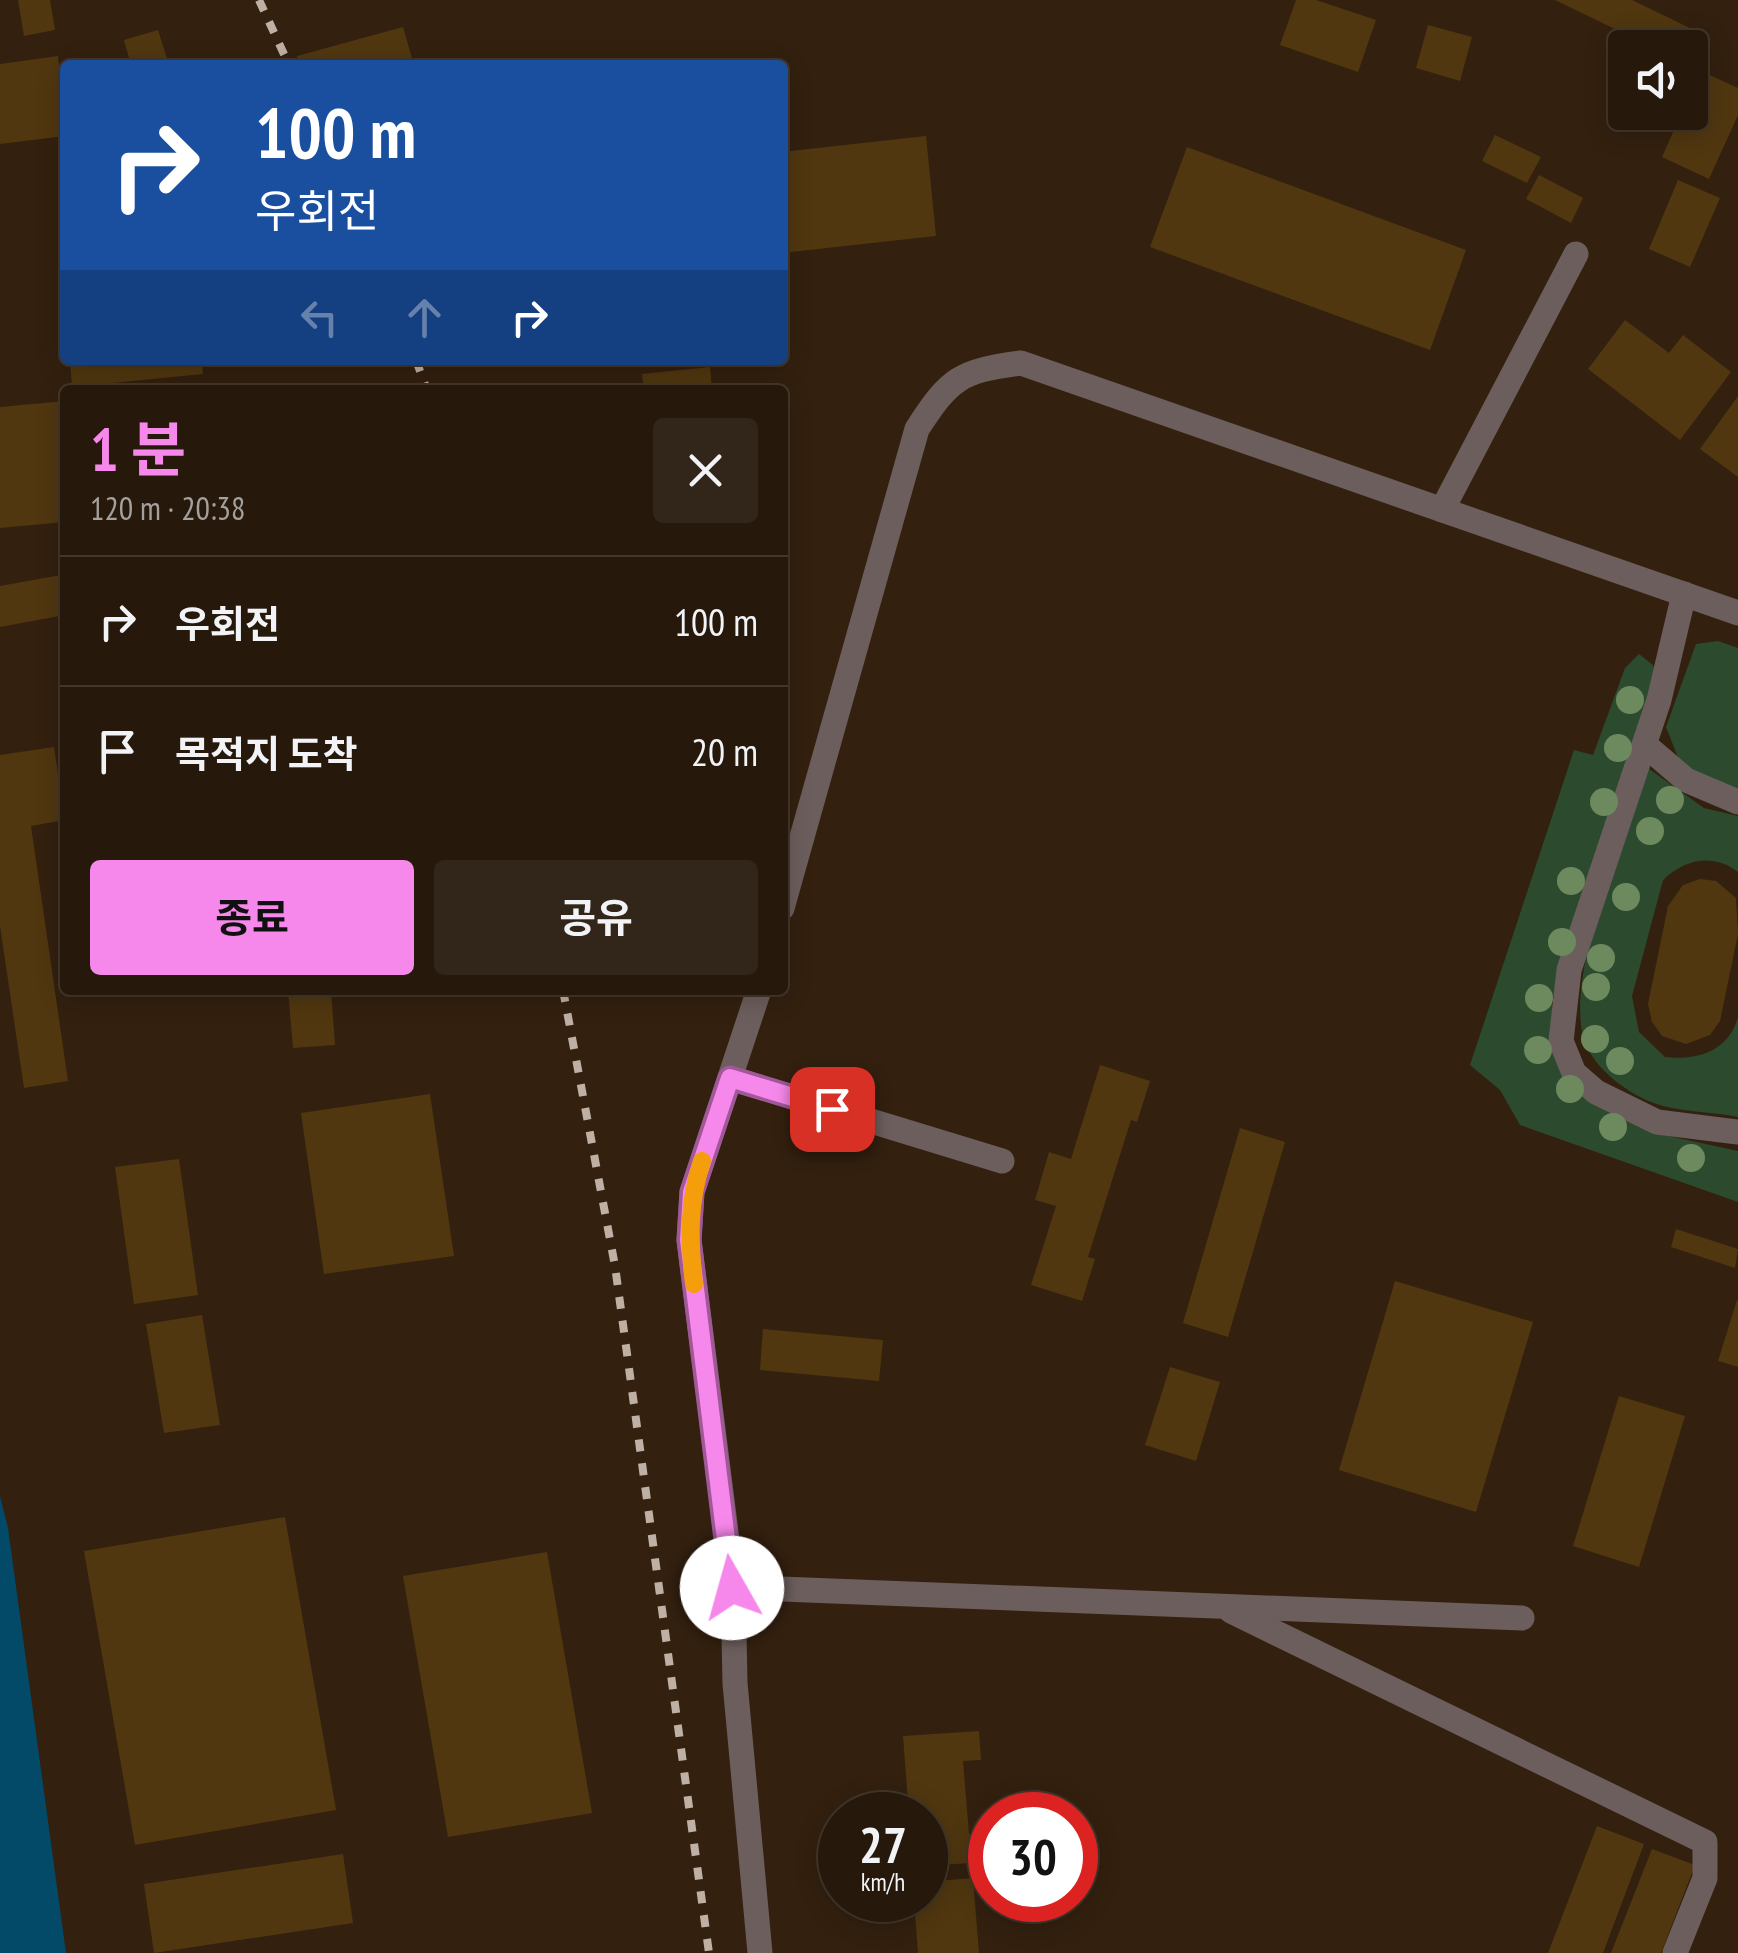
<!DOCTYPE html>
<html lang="ko">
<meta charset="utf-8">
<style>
body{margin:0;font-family:"PT Sans Narrow","Noto Sans KR",sans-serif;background:#322519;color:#f1f3f6;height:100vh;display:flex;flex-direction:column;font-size:38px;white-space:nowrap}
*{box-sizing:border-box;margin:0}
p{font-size:32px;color:#a4a09d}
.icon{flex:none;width:55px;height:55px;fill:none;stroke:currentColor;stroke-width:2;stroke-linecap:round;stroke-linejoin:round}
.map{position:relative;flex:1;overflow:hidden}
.sheet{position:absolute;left:60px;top:385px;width:728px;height:610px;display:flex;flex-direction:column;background:#26180b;border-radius:10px;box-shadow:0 5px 25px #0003,0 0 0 2px #42372c}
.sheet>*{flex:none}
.banner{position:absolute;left:60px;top:60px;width:728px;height:305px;border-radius:10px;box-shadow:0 5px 25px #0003,0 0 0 2px #42372c;background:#1a4fa0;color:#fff;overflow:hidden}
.tools{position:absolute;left:1608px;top:30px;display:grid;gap:20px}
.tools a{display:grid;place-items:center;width:100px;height:100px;border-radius:10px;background:#26180b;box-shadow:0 5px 25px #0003,0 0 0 2px #42372c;font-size:50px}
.speed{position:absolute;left:818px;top:1792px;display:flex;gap:20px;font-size:50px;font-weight:700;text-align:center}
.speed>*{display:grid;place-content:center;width:130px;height:130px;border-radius:50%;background:#26180b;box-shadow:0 5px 25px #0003,0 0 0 2px #42372c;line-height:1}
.speed small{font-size:25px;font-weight:400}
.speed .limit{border:15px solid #d22;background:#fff;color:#111}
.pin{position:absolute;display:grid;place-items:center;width:85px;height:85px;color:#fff;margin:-42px;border-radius:20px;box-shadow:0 5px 15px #0006}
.me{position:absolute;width:110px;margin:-55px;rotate:353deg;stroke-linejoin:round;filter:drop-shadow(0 0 8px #0008)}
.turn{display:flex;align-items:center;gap:35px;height:210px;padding:0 30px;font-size:45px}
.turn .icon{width:130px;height:130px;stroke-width:2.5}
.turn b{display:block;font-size:70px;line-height:85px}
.lanes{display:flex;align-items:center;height:95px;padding:0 30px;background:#0003;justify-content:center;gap:50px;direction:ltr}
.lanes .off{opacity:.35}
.round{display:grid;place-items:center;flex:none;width:105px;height:105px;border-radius:10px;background:#322519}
.overview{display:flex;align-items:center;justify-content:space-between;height:170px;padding:0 30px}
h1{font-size:60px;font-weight:700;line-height:75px;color:#f788eb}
.cta{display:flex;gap:20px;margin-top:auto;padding:20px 30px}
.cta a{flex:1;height:115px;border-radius:10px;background:#f788eb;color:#111;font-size:40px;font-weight:700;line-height:115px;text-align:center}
.cta a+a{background:#322519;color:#f1f3f6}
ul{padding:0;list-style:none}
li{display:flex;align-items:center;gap:30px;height:130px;padding:0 30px;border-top:2px solid #42372c}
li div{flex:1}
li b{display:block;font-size:38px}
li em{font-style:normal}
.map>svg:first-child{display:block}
.green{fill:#2c4b2e}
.water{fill:#034a68}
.building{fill:#503710}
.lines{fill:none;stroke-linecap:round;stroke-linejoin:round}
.minor{stroke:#6c5e5d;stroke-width:25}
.rail{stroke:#beb0a4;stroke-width:8;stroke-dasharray:12 12;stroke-linecap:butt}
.tree{fill:#6d8a5f}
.route-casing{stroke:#a15899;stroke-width:25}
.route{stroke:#f788eb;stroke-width:18}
.slow{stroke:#f59e0b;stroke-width:18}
</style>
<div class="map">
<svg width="1738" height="1953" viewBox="0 0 1738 1953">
<rect width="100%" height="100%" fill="#33200f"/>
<g class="green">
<path d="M1718,641L1738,648V792L1681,765L1666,727L1696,644Z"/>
<path d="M1639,654L1653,665L1657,681L1557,978L1552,1003L1561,1060L1664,1135L1738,1151V1202L1520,1125L1500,1090L1470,1065L1574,750L1593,755L1625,668Z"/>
<path d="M1645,766L1704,808L1738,816V872C1713,853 1685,859 1663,880L1632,996L1639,1032L1665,1057C1697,1061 1729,1051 1738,1017V1117C1714,1112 1686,1112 1663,1106C1630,1097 1588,1066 1582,1032C1570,963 1624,835 1645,766Z"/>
</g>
<path class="water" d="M0,1496L8,1528L66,1953H0Z"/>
<g class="building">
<path d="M18,0H50L55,30L24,36Z"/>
<path d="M1296,0H1316L1376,20L1358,72L1280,45Z"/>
<path d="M1555,0H1632L1692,29L1683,48H1654Z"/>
<path d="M1428,25L1472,37L1460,81L1416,68Z"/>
<path d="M403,27L414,65H300L297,56Z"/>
<path d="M158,30L169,65H131L124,40Z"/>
<path d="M58,56L65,136L0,144V64Z"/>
<path d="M1701,71L1738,88V115L1709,179L1662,157L1682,112H1690V95Z"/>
<path d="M1495,135L1541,157L1527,183L1482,161Z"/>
<path d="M926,136L936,236L782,253V152Z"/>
<path d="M1187,147L1466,250L1430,350L1150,247Z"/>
<path d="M1539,175L1583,198L1571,223L1526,199Z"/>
<path d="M1678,180L1720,198L1690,267L1649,249Z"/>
<path d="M1625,320L1669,353L1683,335L1731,372L1680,440L1588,369Z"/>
<path d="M70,360H202L203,374L72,387Z"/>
<path d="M710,367L712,390H644L642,374Z"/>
<path d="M1738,396V477L1700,449Z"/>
<path d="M65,401V522L0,528V407Z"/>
<path d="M61,575L65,615L0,627V586Z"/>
<path d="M54,747L65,820L31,826L68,1081L24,1088L0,926V755Z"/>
<path d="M1700,879L1716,881L1736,898L1738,934L1720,1021L1710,1035L1686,1044L1662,1036L1652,1022L1648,1004L1668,906L1683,885Z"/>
<path d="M288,990H331L335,1045L293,1048Z"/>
<path d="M1100,1065L1150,1081L1137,1122L1131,1120L1088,1257L1095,1259L1082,1301L1031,1285L1056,1206L1035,1200L1049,1152L1071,1159Z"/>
<path d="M430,1094L454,1256L324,1274L301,1113Z"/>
<path d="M1240,1128L1285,1142L1228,1337L1183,1323Z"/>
<path d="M179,1159L198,1295L134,1304L115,1167Z"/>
<path d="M1676,1229L1738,1249L1735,1268L1671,1247Z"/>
<path d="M1395,1281L1533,1322L1476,1512L1339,1470Z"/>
<path d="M1737,1300H1738V1367L1718,1361Z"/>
<path d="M202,1315L220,1425L164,1433L146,1324Z"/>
<path d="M763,1329L883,1340L879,1381L760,1370Z"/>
<path d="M1170,1367L1220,1382L1196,1461L1145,1445Z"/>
<path d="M1619,1396L1685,1416L1639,1567L1573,1546Z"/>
<path d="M285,1517L336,1810L135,1845L84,1551Z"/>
<path d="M547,1552L592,1813L448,1837L403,1576Z"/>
<path d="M979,1731L981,1760L963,1761L969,1834L984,1833L986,1862L925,1866V1815H909L903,1736Z"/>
<path d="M1597,1826L1644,1844L1603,1953H1548Z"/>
<path d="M1652,1849L1695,1865L1661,1953H1611Z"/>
<path d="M343,1854L353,1923L154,1953L144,1884Z"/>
<path d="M973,1878L979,1953H918L914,1900H925V1882Z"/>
</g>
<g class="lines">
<g class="minor">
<path d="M1442,510L1576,254"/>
<path d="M1684,594L1659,700L1569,970L1561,1041L1574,1073L1596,1092L1657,1122L1738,1132"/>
<path d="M1645,745L1686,780L1738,802"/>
<path d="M782,908L917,429C950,378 960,371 1021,363L1738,613"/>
<path d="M759,990L692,1192L689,1240L733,1587L735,1683L760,1953"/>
<path d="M730,1078L1002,1161"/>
<path d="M733,1587L1522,1618"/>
<path d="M1231,1611L1705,1842V1878L1675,1953"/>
</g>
<g class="rail">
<path d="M259,0L289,65"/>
<path d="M416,360L427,390"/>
<path d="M563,990L615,1266L709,1953"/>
</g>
</g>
<g class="tree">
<circle cx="1630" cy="700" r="14"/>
<circle cx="1618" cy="748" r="14"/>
<circle cx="1670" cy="800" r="14"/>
<circle cx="1604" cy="802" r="14"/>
<circle cx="1650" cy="831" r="14"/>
<circle cx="1571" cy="881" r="14"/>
<circle cx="1626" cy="897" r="14"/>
<circle cx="1562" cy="942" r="14"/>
<circle cx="1601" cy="958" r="14"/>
<circle cx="1596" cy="987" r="14"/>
<circle cx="1539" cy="998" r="14"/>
<circle cx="1595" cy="1039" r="14"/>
<circle cx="1538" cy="1050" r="14"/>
<circle cx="1620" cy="1061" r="14"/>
<circle cx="1570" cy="1089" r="14"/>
<circle cx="1613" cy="1127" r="14"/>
<circle cx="1691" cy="1158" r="14"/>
</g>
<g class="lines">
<g class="route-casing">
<path id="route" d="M732,1588L689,1240L692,1192L730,1078L832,1109"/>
</g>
<use href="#route" class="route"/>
<path class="slow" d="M694,1284C689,1240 688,1203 702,1161"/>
</g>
</svg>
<div class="tools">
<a><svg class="icon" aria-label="sound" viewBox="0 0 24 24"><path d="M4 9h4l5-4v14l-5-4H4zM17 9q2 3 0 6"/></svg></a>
</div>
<div class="speed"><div>27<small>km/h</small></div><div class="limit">30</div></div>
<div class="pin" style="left:832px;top:1109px;background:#d93025"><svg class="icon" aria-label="arrive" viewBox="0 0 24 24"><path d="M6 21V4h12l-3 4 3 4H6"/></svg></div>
<svg class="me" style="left:732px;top:1588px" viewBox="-20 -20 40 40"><circle r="19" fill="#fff"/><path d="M0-13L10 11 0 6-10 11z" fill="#f788eb"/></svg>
<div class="banner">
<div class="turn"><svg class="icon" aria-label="right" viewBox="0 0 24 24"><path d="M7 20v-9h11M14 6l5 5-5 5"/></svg><div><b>100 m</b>우회전</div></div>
<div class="lanes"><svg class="icon off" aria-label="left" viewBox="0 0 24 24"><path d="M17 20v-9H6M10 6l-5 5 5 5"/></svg><svg class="icon off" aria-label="ahead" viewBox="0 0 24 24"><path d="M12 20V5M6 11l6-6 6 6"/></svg><svg class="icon" aria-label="right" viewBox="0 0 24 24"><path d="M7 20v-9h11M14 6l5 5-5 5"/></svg></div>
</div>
<section class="sheet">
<div class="overview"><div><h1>1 분</h1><p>120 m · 20:38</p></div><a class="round"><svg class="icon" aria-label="close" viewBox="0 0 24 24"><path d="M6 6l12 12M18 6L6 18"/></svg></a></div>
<ul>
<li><svg class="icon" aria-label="right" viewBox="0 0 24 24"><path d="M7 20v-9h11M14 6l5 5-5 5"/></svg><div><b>우회전</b></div><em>100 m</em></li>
<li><svg class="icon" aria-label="arrive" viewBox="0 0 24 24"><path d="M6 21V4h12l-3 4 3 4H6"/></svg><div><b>목적지 도착</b></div><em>20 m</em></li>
</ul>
<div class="cta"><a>종료</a><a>공유</a></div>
</section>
</div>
